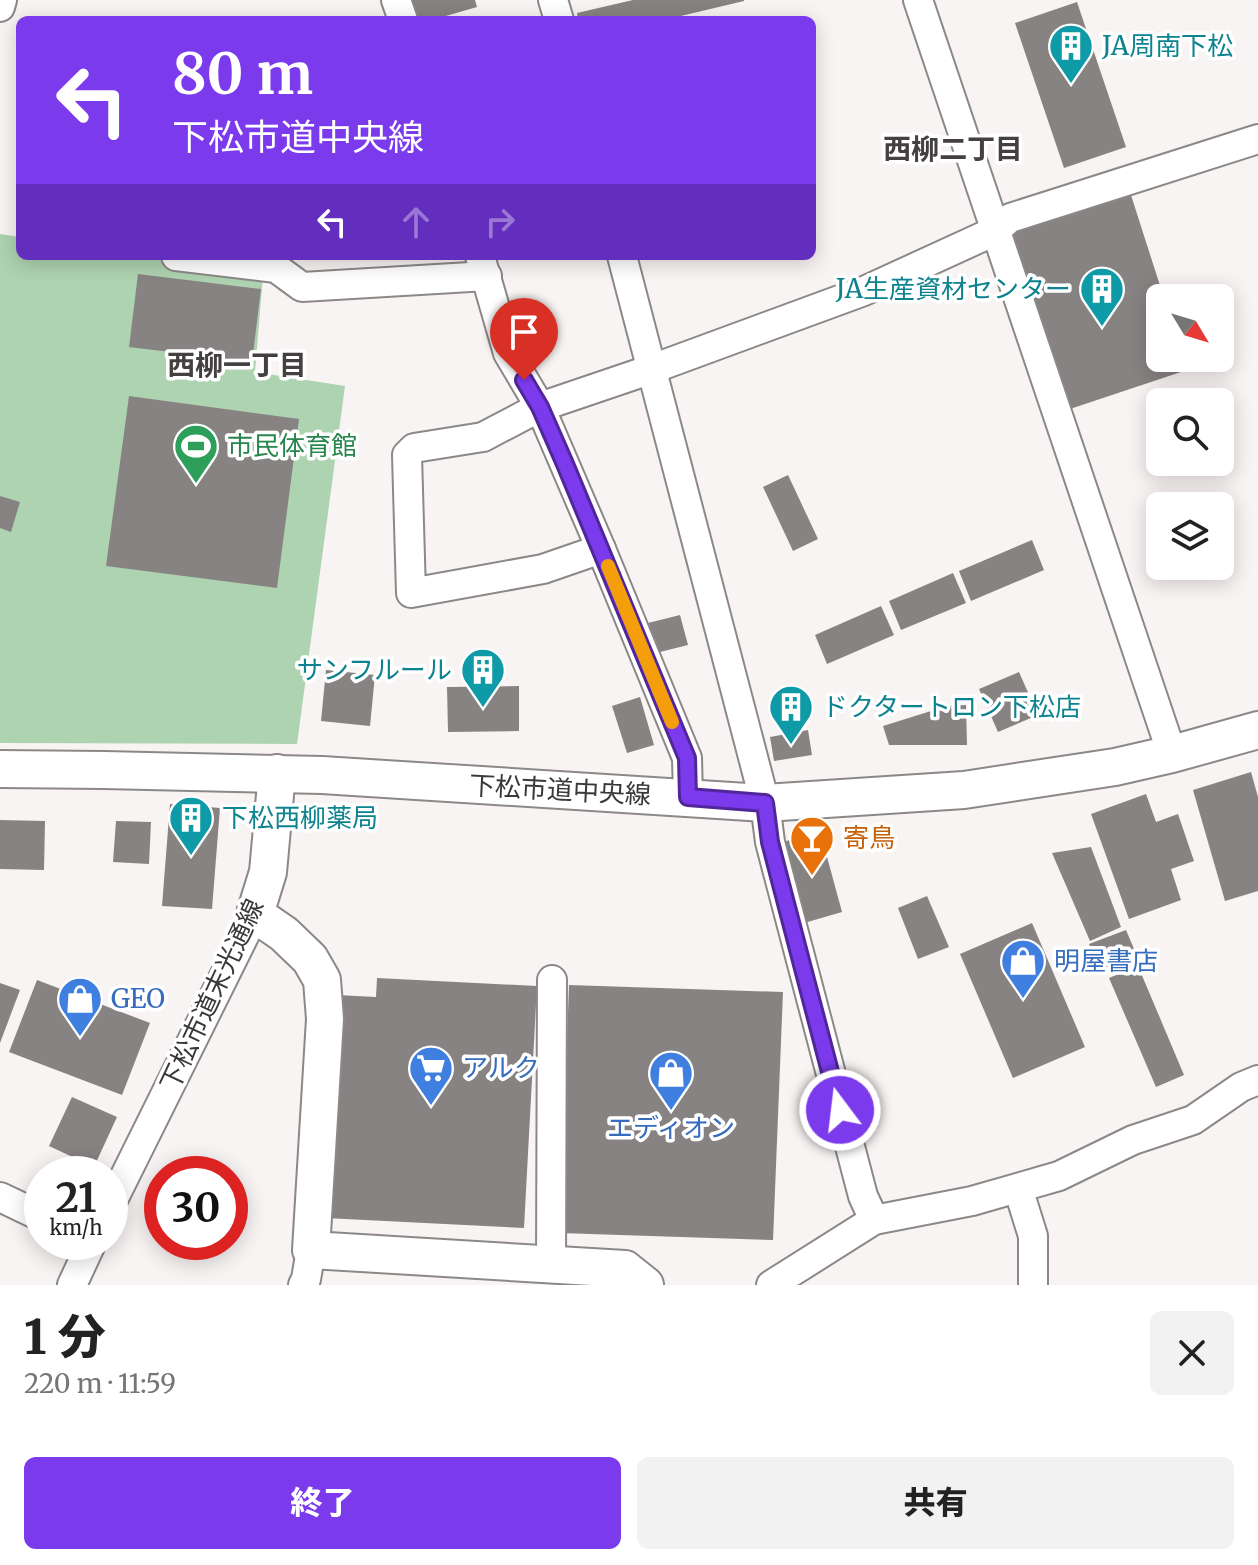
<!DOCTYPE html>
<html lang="ja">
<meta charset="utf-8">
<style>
body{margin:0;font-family:Merriweather,"Noto Sans JP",serif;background:#f2f2f2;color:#222;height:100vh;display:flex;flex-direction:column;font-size:30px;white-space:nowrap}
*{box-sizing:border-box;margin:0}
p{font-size:26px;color:#767676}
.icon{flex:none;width:44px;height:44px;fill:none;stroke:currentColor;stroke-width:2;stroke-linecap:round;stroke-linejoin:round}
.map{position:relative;height:1285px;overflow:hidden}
.drawer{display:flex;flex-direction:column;background:#fff;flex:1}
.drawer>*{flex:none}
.guide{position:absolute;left:16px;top:16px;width:800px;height:244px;border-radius:12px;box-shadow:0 4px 20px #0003;background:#7c3aed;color:#fff;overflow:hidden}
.needle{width:52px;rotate:128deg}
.controls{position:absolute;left:1146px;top:284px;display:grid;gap:16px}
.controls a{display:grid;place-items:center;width:88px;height:88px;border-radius:12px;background:#fff;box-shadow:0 4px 20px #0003;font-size:40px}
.speed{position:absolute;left:24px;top:1156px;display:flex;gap:16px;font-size:40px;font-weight:700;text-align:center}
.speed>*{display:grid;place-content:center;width:104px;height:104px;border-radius:50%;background:#fff;box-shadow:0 4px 20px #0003;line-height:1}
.speed small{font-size:20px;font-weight:400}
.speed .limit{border:12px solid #d22;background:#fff;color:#111}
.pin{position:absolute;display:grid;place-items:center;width:68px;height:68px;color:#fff;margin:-82px -34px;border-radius:50% 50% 50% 0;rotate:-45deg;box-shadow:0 0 8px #0007}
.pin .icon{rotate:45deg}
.me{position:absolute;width:88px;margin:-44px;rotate:345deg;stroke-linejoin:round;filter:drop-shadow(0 0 6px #0008)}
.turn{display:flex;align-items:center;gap:28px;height:168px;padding:0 24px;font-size:36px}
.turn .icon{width:104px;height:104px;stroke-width:2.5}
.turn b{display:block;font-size:56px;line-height:68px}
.lanes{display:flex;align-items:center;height:76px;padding:0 24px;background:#0003;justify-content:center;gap:40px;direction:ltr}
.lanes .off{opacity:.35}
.round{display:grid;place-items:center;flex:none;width:84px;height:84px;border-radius:12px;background:#f2f2f2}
.head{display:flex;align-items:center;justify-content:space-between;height:136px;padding:0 24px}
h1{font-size:48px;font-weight:800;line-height:60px}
.action{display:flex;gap:16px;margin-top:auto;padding:16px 24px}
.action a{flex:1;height:92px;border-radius:12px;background:#7c3aed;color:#fff;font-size:32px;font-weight:800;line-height:92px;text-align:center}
.action a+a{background:#f2f2f2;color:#222}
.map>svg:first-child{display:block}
.green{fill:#aed3b0}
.building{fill:#878382}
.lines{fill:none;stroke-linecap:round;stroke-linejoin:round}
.minor-casing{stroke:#8c8887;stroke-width:32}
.tertiary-casing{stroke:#8c8887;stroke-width:40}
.minor{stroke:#fff;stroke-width:28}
.tertiary{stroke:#fff;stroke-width:36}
.route-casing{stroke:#51269a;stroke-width:20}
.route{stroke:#7c3aed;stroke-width:14}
.slow{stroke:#f59e0b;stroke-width:14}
.labels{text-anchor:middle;stroke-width:7;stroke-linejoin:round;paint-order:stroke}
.culture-label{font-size:26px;fill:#0d838f;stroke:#fff;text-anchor:start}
.leisure-label{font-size:26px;fill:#27864d;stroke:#fff;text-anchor:start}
.street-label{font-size:26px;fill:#3a3838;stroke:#fff}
.food-label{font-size:26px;fill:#c56008;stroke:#fff;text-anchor:start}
.shop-label{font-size:26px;fill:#366cbe;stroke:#fff;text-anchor:start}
.neighbourhood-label{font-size:28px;font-weight:bold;fill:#43403f;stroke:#fff}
</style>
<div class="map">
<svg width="1258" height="1285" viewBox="0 0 1258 1285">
<rect width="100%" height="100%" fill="#f8f4f3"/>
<path class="green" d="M0,234L20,237V256H144L263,275L255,372L345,386L297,744L0,743Z"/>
<g class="building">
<path d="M404,0H475L477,7L432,20H410Z"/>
<path d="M633,0H744V1L664,20H578L577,13Z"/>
<path d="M1077,2L1126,147L1064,168L1015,23Z"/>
<path d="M1130,192L1164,298H1160V358H1183L1187,370L1070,409L1012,230Z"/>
<path d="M138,274L261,289L252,362L129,347Z"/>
<path d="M129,396L299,419L277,588L106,566Z"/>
<path d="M788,475L818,539L793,551L763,487Z"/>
<path d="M0,496L20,502L11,532L0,528Z"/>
<path d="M1032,540L1044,570L971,601L959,571Z"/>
<path d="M953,573L966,603L901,630L889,601Z"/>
<path d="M881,606L894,635L827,664L815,635Z"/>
<path d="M680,615L688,645L656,653L648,623Z"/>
<path d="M326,670L375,675L370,726L321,721Z"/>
<path d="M1019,672L1038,715L998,732L979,689Z"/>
<path d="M519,686V731L448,732L447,687Z"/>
<path d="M640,697L654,745L627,753L612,706Z"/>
<path d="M966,705L967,745H889L883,726L947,706Z"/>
<path d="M808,730L812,755L774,761L770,737Z"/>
<path d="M1251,772L1258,797V891L1225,901L1193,790Z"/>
<path d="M1146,794L1156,822L1178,814L1194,861L1171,869L1181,900L1129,919L1091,814Z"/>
<path d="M170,804L220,808L212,909L162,906Z"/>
<path d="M0,820L45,821L44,870L0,869Z"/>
<path d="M116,821L151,822L149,864L113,862Z"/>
<path d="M820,831L842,912L804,923L783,842Z"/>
<path d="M1091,847L1121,927L1090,941L1052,853Z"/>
<path d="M927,896L949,947L918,959L898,908Z"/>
<path d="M1032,923L1085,1047L1013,1078L960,954Z"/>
<path d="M1126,930L1137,956L1100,971L1089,944Z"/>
<path d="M1138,966L1184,1075L1156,1087L1109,978Z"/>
<path d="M377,978L537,986L524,1228L325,1218L337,995L376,997Z"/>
<path d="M37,980L150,1023L122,1095L9,1052Z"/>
<path d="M0,983L20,990L0,1043Z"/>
<path d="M569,985L783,992L773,1240L560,1233Z"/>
<path d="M72,1097L117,1117L94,1167L49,1146Z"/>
</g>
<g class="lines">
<g class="minor-casing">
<g id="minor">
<path d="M396,0L403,20"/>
<path d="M553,0L559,20"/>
<path d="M918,0L1172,754"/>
<path d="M0,7L2,0"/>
<path d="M176,256L276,268L302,287L487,276"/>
<path d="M480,256L508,353L540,407L601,549L687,758L688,797"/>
<path d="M622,256L765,803L770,842L863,1196L874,1220"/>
<path d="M601,549L543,569L411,593L407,455L414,448L483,437L540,407L652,369L864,291L995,231L1010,218L1258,139"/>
<path d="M1018,1188L1033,1236V1285"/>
<path d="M0,1197L42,1217"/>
<path d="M110,1206L255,914"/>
<path d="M551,1266L552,980"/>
<path d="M72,1285L92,1242"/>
<path d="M303,1285L306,1279L311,1250"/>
<path d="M771,1285L874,1220L972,1201L1059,1176L1133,1140L1193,1120L1241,1087L1258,1080"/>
</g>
</g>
<g class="tertiary-casing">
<g id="tertiary">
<path d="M0,769L104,770L322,775L765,803L964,790L1115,767L1172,754L1258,730"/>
<path d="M277,773L268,872L255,914L284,934L310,959L322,980L325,1019L311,1250L625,1269L645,1285"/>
</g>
</g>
<use href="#minor" class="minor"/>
<use href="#tertiary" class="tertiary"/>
</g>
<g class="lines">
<g class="route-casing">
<path id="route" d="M524,380L540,407L565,464L687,758L688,797L765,803L770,842L840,1110"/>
</g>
<use href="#route" class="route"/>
<path class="slow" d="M608,566L672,722"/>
</g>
<defs>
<g id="building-pin" transform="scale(2.3)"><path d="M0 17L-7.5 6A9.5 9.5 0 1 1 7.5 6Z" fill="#0f9aa8" stroke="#fff"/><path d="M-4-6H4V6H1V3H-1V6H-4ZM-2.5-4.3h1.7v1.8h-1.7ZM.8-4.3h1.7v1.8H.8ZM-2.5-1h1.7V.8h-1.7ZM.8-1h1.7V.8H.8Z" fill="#fff"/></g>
<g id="stadium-pin" transform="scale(2.3)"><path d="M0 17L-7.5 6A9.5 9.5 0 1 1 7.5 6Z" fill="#2e9e5b" stroke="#fff"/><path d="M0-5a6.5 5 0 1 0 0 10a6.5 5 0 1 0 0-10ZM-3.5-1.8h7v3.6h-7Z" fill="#fff"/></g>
<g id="bar-pin" transform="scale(2.3)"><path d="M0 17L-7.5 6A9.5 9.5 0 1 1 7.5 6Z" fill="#e8710a" stroke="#fff"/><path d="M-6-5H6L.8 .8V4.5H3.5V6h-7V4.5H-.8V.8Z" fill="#fff"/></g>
<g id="shop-pin" transform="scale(2.3)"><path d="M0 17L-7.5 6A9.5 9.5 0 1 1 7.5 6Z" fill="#3f7fe0" stroke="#fff"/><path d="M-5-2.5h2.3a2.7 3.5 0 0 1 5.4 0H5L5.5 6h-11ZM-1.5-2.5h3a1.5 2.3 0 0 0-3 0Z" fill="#fff"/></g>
<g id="supermarket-pin" transform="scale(2.3)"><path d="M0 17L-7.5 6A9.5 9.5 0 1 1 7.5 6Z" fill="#3f7fe0" stroke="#fff"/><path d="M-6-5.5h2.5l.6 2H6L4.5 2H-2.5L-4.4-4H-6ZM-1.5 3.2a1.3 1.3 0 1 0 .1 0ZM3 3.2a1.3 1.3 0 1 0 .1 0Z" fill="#fff"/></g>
</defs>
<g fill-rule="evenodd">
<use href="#building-pin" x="1071" y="46"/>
<use href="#building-pin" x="1102" y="289"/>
<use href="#stadium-pin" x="196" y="446"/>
<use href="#building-pin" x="483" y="670"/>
<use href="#building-pin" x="791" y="707"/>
<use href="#building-pin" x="191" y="818"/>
<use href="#bar-pin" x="812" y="838"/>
<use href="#shop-pin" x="1023" y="961"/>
<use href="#shop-pin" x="80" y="999"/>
<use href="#supermarket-pin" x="431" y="1068"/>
<use href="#shop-pin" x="671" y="1073"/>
</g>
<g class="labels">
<g class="culture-label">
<text x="1102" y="55">JA周南下松</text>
<text x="1071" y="298" text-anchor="end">JA生産資材センター</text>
<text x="452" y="679" text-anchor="end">サンフルール</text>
<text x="822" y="716">ドクタートロン下松店</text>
<text x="222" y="827">下松西柳薬局</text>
</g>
<g class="leisure-label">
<text x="227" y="455">市民体育館</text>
</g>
<g class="street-label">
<text transform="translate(560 790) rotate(3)" y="9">下松市道中央線</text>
<text transform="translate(212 995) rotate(-65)" y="9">下松市道末光通線</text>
</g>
<g class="food-label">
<text x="843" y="847">寄鳥</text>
</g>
<g class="shop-label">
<text x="1054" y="970">明屋書店</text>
<text x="111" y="1008">GEO</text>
<text x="462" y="1077">アルク</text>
<text x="671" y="1137" text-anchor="middle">エディオン</text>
</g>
<g class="neighbourhood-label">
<text x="953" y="159">西柳二丁目</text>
<text x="237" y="375">西柳一丁目</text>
</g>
</g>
</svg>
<div class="controls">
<a><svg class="needle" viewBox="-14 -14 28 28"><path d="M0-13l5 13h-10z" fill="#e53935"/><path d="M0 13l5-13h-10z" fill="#767676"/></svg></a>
<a><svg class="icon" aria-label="search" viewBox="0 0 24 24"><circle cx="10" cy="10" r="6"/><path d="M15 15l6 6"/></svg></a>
<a><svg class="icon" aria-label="layers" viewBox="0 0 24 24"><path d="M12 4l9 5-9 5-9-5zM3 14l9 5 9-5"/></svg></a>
</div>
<div class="speed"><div>21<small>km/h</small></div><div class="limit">30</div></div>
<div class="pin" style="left:524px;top:380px;background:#d93025"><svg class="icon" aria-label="arrive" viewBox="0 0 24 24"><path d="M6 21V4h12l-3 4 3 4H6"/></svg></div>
<svg class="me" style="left:840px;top:1110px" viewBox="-20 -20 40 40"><circle r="17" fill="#7c3aed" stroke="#fff" stroke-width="3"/><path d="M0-11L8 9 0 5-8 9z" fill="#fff"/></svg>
<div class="guide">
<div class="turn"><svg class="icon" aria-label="left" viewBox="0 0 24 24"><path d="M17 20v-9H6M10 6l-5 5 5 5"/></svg><div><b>80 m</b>下松市道中央線</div></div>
<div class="lanes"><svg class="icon" aria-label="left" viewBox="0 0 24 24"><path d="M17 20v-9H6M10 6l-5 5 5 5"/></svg><svg class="icon off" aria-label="ahead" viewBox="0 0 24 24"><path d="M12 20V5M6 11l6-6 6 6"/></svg><svg class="icon off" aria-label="right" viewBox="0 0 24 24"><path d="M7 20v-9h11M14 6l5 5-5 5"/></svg></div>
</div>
</div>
<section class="drawer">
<div class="head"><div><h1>1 分</h1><p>220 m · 11:59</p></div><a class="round"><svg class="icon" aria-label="close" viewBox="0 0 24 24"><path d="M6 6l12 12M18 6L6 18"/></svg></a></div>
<div class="action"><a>終了</a><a>共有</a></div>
</section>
